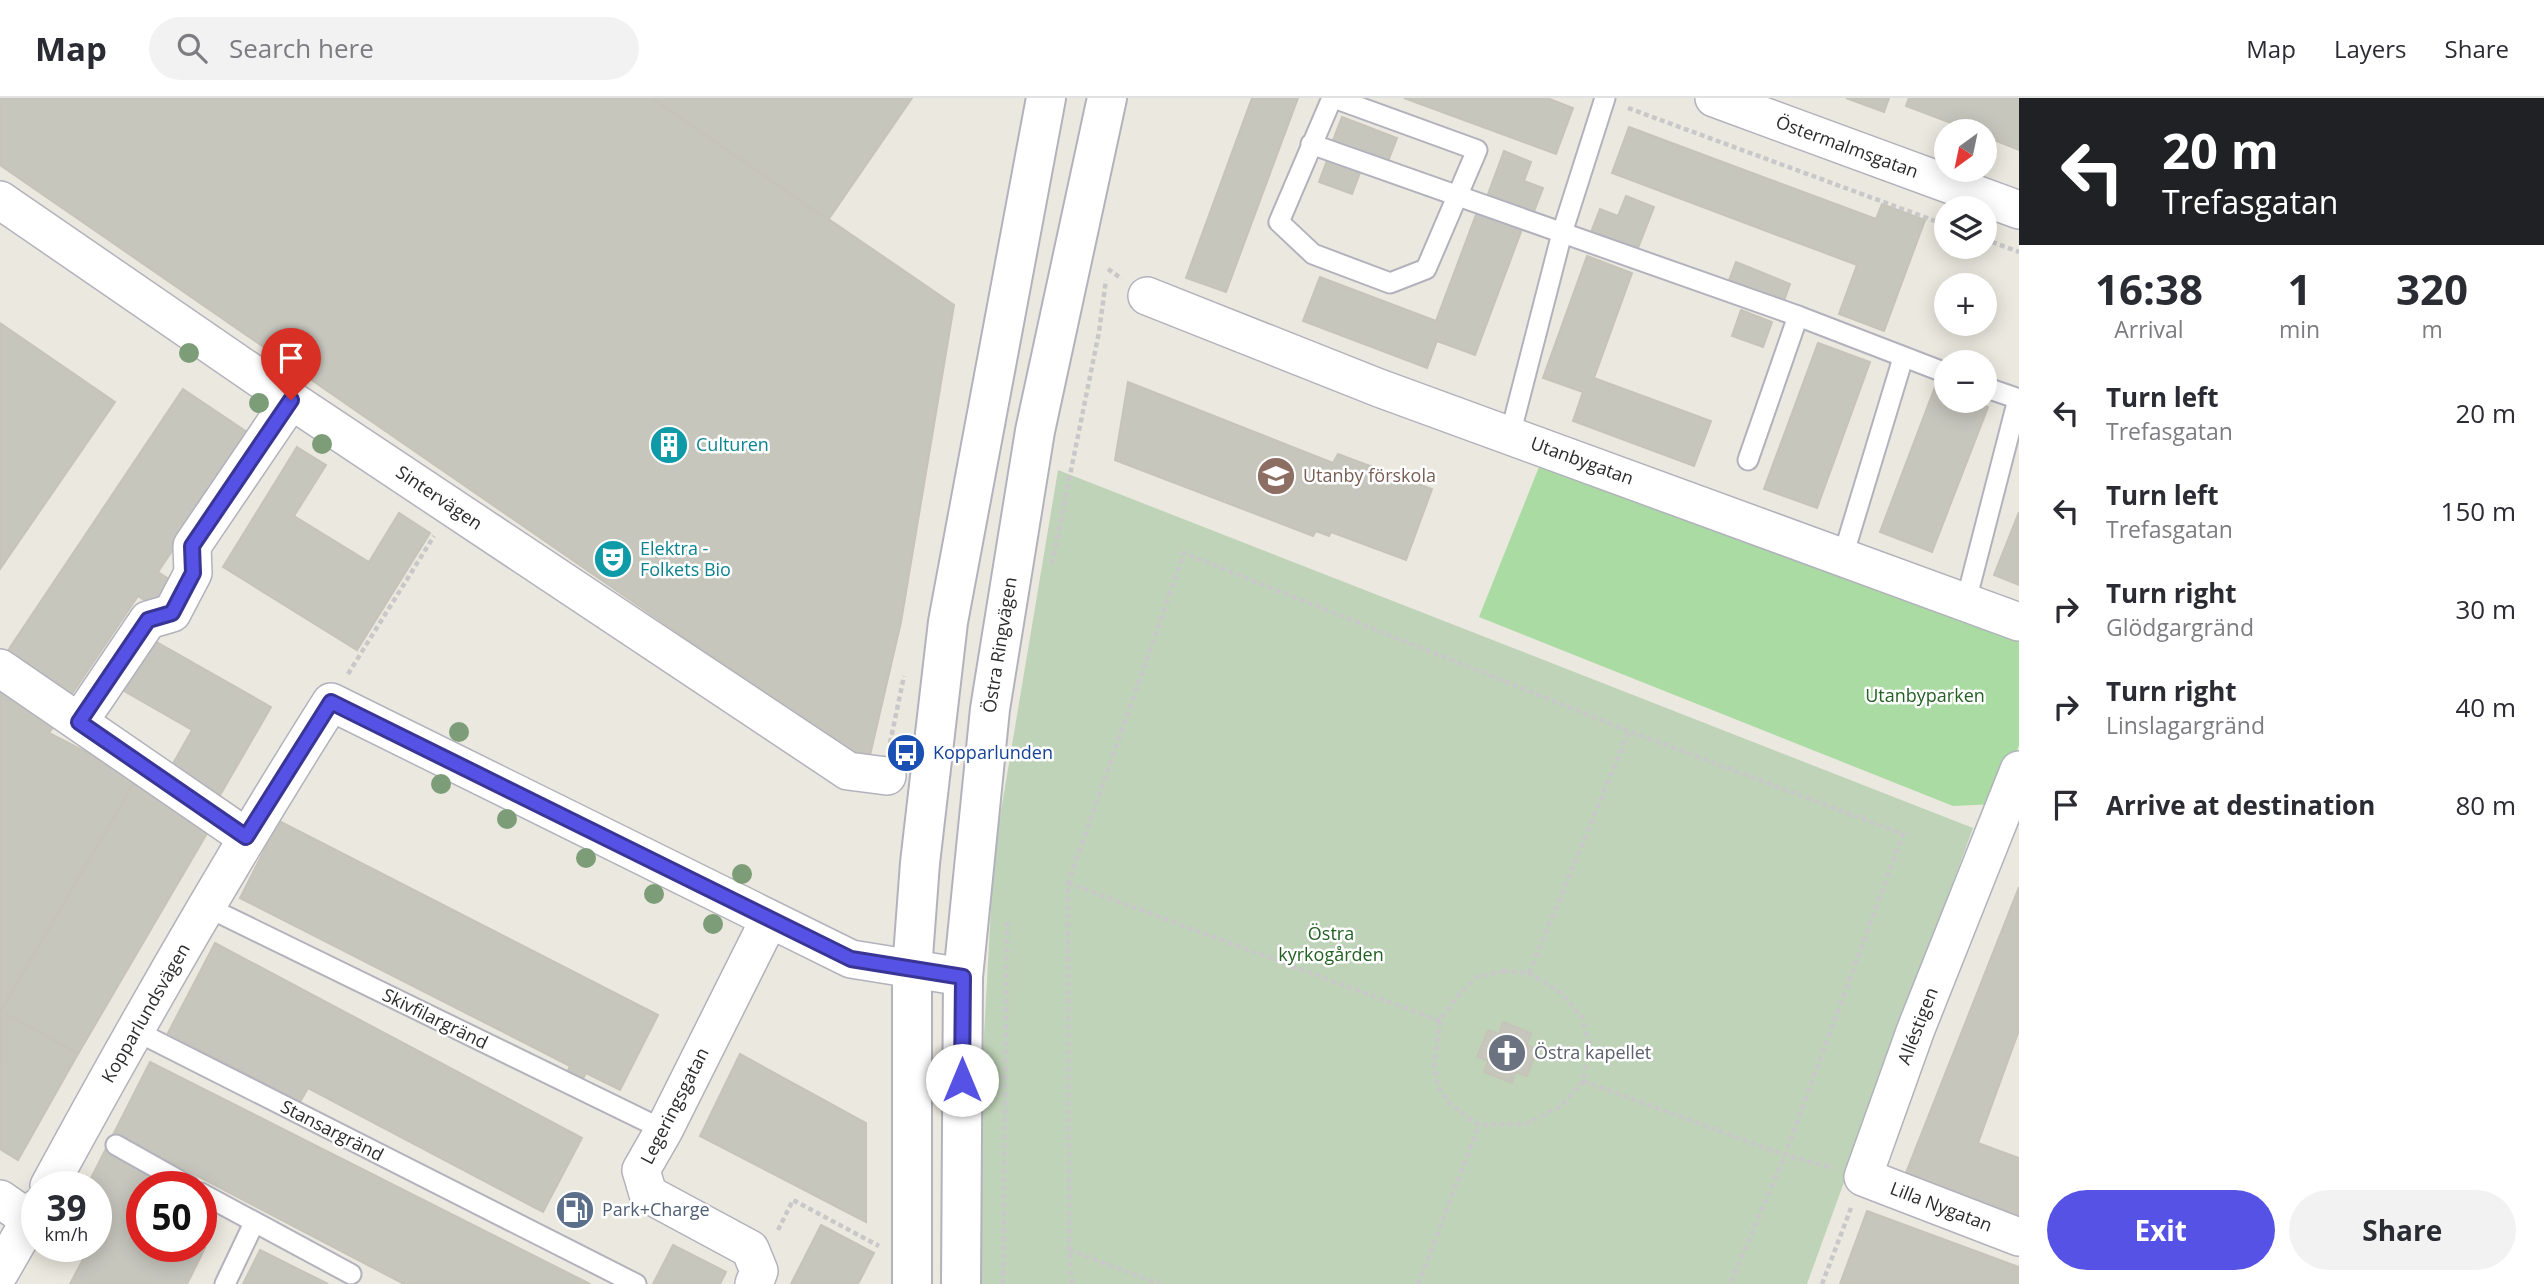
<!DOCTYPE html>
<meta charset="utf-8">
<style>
body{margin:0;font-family:"Open Sans",sans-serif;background:#f2f2f3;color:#2b2b33;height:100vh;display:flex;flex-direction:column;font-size:26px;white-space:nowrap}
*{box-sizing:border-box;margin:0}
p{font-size:23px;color:#7c7c81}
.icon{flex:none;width:38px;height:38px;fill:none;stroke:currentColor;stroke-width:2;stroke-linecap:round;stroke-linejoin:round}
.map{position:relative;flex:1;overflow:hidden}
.side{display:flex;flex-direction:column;background:#fff;width:525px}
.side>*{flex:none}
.guide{background:#202124;color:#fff;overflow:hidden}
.needle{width:46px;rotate:213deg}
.tools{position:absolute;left:1934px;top:21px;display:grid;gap:14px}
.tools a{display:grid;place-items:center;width:63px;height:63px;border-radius:50%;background:#fff;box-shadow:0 4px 18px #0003;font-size:35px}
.speed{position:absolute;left:21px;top:1073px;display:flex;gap:14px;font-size:35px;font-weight:700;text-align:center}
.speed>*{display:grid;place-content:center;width:91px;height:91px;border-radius:50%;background:#fff;box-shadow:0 4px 18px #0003;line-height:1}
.speed small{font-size:18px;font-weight:400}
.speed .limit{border:10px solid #d22;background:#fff;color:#111}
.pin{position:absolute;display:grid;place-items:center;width:60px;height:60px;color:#fff;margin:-72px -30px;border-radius:50% 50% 50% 0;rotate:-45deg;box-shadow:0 0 7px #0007}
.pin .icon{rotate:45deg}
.me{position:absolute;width:77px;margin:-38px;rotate:0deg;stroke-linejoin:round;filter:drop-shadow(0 0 5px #0008)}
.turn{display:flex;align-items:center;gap:24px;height:147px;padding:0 28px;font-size:32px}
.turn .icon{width:91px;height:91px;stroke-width:2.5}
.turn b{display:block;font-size:49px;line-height:60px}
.eta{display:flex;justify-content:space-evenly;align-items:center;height:119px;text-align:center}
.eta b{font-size:42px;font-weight:700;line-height:49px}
.primary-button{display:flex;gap:14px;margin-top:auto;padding:14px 28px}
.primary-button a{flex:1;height:80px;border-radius:42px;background:#5652e5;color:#fff;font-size:28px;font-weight:700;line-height:80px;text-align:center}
.primary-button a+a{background:#f2f2f3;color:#2b2b33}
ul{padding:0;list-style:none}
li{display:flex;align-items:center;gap:21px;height:98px;padding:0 28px}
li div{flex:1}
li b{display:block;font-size:26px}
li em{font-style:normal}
header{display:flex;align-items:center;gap:42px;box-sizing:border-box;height:98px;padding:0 35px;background:#fff;border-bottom:2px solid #e1e1e2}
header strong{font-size:33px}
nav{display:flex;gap:38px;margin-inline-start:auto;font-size:24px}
.search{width:490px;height:63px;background:#f2f2f3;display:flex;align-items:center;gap:18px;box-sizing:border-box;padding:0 24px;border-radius:38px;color:#7c7c81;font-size:26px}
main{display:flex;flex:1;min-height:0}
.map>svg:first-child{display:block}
.green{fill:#a9dba2}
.cemetery{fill:#bfd3b8}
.building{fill:#c7c6bd;stroke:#c6c4b8;stroke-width:2}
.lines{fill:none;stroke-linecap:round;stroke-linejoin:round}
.lane-casing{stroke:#b2b2bd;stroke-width:23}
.street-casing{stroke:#b2b2bd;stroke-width:40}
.secondary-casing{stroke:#b2b2bd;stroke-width:42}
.path{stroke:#c8c8c8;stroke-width:4.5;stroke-dasharray:5 3.5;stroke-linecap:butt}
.lane{stroke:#fff;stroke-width:19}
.street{stroke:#fff;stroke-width:37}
.secondary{stroke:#fff;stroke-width:38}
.tree{fill:#7d9d78}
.route-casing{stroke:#383595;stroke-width:18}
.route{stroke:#5652e5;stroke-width:12}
.labels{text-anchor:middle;stroke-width:5;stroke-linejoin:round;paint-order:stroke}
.street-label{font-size:18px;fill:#2b2b2b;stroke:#fff}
.culture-label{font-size:18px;fill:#0d838f;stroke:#fff;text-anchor:start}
.education-label{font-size:18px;fill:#785e54;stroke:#fff;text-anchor:start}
.park-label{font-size:18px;fill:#236023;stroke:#fff}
.transit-label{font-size:18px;fill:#164399;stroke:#fff;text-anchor:start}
.worship-label{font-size:18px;fill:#5b616d;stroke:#fff;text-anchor:start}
.service-label{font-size:18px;fill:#4e5e75;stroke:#fff;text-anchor:start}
</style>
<header>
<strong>Map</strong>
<div class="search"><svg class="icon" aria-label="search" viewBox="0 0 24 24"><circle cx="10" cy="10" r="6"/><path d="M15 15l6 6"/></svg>Search here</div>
<nav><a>Map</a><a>Layers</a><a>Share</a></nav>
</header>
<main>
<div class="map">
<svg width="2019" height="1186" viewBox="0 0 2019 1186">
<rect width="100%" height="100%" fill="#ebe8df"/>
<path class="green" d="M1543,359L2019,534V647L1997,706L1953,708L1479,519Z"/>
<path class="cemetery" d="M1058,372L1973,730L1807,1186H981V992L994,755Z"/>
<g class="building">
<path d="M0,0H652L954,207L901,524L868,666L0,67Z"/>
<path d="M652,0H912L828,122Z"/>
<path d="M1252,0H1298L1226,194L1186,180Z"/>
<path d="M1404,0H1547L1573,10L1556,56Z"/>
<path d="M1846,0H1889L1884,14Z"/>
<path d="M1909,0H2019V52L1984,38V33H1972L1906,8Z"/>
<path d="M1342,19L1397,40L1387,66L1332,45Z"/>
<path d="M1629,29L1876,121L1882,106L1925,122L1884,233L1839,216L1857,167L1612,75Z"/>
<path d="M1504,53L1531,64L1524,83L1543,90L1533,116L1487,99Z"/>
<path d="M1328,60L1361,72L1352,96L1319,84Z"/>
<path d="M1626,98L1654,109L1636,155L1590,137L1600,111L1618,118Z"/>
<path d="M1477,114L1522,131L1475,257L1437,243L1427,270L1303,223L1320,179L1436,223Z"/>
<path d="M1587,158L1632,175L1594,280L1711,323L1694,368L1573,323L1583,294L1543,280Z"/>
<path d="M1736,164L1790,186L1781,211L1726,190Z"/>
<path d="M1741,212L1772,224L1763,249L1732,238Z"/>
<path d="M0,225L115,304L0,471Z"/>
<path d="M1818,245L1870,264L1817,410L1764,391Z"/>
<path d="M1128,284L1333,365L1338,356L1432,391L1406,462L1331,434L1329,438L1316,433L1313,438L1115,362Z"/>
<path d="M1935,289L1946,293V303H1972L1988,309L1932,454L1880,434Z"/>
<path d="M183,291L250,336L158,474L175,485L158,511L138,498L69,600L5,557Z"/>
<path d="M297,349L326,367L294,418L369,464L399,415L430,435L357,552L223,469Z"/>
<path d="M2019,414V487L1994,477Z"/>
<path d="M146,538L271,609L215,706L166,678L192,632L117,589Z"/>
<path d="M0,575L61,618L49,635L137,680L0,914Z"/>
<path d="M137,680L213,725L78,956L1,913Z"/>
<path d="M279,723L658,917L620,992L586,975L580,986L565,979L570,968L240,800Z"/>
<path d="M2019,789V932L1978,1045L2019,1060V1118L1906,1075Z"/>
<path d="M215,845L582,1040L543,1114L308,990L300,1004L168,935Z"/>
<path d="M1,913L78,956L18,1062L0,1051Z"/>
<path d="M1503,924L1531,935L1527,947L1537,951L1527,978L1516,974L1512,985L1484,974L1488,963L1477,959L1488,932L1499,936Z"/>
<path d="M740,956L866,1025V1124L700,1038Z"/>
<path d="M150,964L590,1186H404L117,1036L108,1053L177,1088H142V1148L205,1150L187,1186H70L90,1148H96V1135L109,1110L96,1103V1088H87Z"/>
<path d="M1867,1113L2019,1169V1186H1840Z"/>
<path d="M821,1127L874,1155L858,1186H791Z"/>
<path d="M673,1147L726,1174L720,1186H653Z"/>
<path d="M260,1152L328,1186H243Z"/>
</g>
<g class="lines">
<g class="lane-casing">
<g id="lane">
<path d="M1332,0L1279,124L1313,156L1390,185L1426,171L1477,52L1334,0"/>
<path d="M1311,46L1798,218L1946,275"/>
<path d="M1984,289L2019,301"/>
<path d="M1510,337L1562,135L1605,0"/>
<path d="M1748,362L1798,218"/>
<path d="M1843,458L1903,260"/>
<path d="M1966,503L2018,301"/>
<path d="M207,809L664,1032"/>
<path d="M134,932L636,1186"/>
<path d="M116,1047L189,1088"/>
<path d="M201,1095L351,1176"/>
<path d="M225,1186L254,1125"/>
</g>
</g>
<g class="street-casing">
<g id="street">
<path d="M1714,0L2019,112"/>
<path d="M0,102L291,302L848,673L887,678"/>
<path d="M1147,198L1379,290L2019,524"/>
<path d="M0,570L246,739"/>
<path d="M79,624L148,522L172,515L193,475L192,448L291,302"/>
<path d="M2019,672L1916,931L1863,1079L2019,1139"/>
<path d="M49,1088C138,924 231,762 331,604L851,861L963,879"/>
<path d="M0,1101L30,1122"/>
<path d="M0,1174L37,1110"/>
<path d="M754,1186L759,1173L750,1151L648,1096L641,1072L664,1032L769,822"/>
</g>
</g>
<g class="secondary-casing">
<g id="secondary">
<path d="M912,1186V872L920,765L948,524L1046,0"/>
<path d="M961,1186L963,879L990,611L1035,333L1107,0"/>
</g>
</g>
<g class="path">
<path d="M1628,10L1946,127"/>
<path d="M1984,141L2019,154"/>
<path d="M1108,171L1122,181"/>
<path d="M1052,466L1099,234L1106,182"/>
<path d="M348,576L434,438"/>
<path d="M890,645L904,578"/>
<path d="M1068,785L1440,923"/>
<path d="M1503,873L1529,875L1561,895L1582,919L1589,946L1583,983L1561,1008L1525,1026L1479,1027L1451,1007L1438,989L1434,969L1440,923L1455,901L1477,879Z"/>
<path d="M1529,875L1629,633"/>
<path d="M1583,983L1785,1057L1833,1070"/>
<path d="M778,1132L793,1102L879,1148"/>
<path d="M1069,1152L1160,1186"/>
<path d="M1003,1186L1007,823"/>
<path d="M1072,1186L1069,1152L1068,785L1184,455L1629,633L1903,736L1785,1057L1730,1186"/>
<path d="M1418,1186L1479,1027"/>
<path d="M1822,1186L1851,1110"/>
</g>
<use href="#lane" class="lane"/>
<use href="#street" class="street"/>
<use href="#secondary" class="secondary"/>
</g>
<g class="tree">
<circle cx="189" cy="255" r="10"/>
<circle cx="259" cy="305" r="10"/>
<circle cx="322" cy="346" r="10"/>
<circle cx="459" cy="634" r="10"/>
<circle cx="441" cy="686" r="10"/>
<circle cx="507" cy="721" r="10"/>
<circle cx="586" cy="760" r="10"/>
<circle cx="742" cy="776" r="10"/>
<circle cx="654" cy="796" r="10"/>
<circle cx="713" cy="826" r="10"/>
</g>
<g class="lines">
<g class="route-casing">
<path id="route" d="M291,302L192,448L193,475L172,515L148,522L79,624L246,739L331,604L851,861L963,879L962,982"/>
</g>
<use href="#route" class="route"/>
</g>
<defs>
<g id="building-disc" transform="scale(2.0125)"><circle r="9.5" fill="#0f9aa8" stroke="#fff"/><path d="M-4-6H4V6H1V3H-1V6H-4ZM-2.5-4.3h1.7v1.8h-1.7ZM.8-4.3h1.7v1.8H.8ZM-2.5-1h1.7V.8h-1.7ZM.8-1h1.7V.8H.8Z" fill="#fff"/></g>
<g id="school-disc" transform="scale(2.0125)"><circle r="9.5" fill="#8d6e63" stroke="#fff"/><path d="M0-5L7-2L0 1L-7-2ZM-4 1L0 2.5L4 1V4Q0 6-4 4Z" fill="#fff"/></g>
<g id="theatre-disc" transform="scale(2.0125)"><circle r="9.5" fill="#0f9aa8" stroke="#fff"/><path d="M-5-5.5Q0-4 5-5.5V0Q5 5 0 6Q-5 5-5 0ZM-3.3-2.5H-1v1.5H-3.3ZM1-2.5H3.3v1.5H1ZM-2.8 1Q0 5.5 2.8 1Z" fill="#fff"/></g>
<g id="bus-disc" transform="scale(2.0125)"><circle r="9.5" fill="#1a4fb4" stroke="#fff"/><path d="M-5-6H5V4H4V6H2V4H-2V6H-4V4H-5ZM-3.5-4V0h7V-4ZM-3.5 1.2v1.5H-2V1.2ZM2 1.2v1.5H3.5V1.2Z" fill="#fff"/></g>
<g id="church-disc" transform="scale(2.0125)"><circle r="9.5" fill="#6b7280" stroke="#fff"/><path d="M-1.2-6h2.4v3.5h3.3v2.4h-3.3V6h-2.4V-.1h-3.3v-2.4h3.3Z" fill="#fff"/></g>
<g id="fuel-disc" transform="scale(2.0125)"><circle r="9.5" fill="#5c6f8a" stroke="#fff"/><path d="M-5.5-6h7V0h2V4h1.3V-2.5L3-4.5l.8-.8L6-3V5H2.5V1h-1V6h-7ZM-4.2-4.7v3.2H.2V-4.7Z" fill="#fff"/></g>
</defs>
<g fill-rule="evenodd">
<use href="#building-disc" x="669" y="347"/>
<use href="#school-disc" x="1276" y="378"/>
<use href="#theatre-disc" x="613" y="461"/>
<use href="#bus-disc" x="906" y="655"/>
<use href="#church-disc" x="1507" y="955"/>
<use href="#fuel-disc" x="575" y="1112"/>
</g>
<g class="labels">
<g class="street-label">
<text transform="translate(1847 49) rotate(20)" y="6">Östermalmsgatan</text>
<text transform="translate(1582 363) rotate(20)" y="6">Utanbygatan</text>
<text transform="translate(439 400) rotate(34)" y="6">Sintervägen</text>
<text transform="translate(1000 547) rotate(-81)" y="6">Östra Ringvägen</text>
<text transform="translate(146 915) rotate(-60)" y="6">Kopparlundsvägen</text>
<text transform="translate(435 921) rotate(26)" y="6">Skivfilargränd</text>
<text transform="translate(1918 928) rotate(-69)" y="6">Alléstigen</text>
<text transform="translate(675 1008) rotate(-63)" y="6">Legeringsgatan</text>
<text transform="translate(332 1033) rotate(27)" y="6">Stansargränd</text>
<text transform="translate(1941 1109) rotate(21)" y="6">Lilla Nygatan</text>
</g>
<g class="culture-label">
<text x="696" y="353">Culturen</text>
<text x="640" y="457">Elektra -<tspan x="640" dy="21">Folkets Bio</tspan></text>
</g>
<g class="education-label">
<text x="1303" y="384">Utanby förskola</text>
</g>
<g class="park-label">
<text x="1925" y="604">Utanbyparken</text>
<text x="1331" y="842">Östra<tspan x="1331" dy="21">kyrkogården</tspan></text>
</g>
<g class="transit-label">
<text x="933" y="661">Kopparlunden</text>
</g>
<g class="worship-label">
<text x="1534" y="961">Östra kapellet</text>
</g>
<g class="service-label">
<text x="602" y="1118">Park+Charge</text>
</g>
</g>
</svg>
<div class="tools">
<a><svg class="needle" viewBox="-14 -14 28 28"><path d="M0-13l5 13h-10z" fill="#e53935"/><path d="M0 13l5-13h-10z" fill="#7c7c81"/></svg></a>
<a><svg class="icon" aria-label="layers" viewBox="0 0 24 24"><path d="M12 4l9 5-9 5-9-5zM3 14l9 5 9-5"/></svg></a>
<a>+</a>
<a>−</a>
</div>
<div class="speed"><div>39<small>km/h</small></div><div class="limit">50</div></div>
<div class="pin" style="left:291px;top:302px;background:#d93025"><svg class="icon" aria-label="arrive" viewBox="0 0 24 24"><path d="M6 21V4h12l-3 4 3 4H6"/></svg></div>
<svg class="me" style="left:962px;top:982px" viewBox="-20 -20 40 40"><circle r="19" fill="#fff"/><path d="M0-13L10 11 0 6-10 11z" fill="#5652e5"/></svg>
</div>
<section class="side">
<div class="guide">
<div class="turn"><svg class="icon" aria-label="left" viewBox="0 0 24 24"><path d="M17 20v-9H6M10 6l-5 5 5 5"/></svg><div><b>20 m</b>Trefasgatan</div></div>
</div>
<div class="eta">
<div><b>16:38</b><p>Arrival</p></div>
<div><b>1</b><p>min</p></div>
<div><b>320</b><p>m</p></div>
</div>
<ul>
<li><svg class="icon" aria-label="left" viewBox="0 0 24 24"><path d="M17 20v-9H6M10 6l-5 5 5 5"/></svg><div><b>Turn left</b><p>Trefasgatan</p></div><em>20 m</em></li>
<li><svg class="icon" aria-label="left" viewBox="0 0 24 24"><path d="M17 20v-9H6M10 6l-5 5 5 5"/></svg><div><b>Turn left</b><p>Trefasgatan</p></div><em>150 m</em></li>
<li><svg class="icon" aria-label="right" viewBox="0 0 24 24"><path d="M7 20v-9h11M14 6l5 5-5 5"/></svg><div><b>Turn right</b><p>Glödgargränd</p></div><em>30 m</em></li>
<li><svg class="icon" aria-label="right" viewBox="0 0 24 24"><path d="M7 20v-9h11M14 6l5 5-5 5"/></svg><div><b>Turn right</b><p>Linslagargränd</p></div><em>40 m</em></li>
<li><svg class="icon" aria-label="arrive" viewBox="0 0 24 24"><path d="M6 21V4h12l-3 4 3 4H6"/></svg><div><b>Arrive at destination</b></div><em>80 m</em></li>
</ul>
<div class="primary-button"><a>Exit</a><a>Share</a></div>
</section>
</main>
